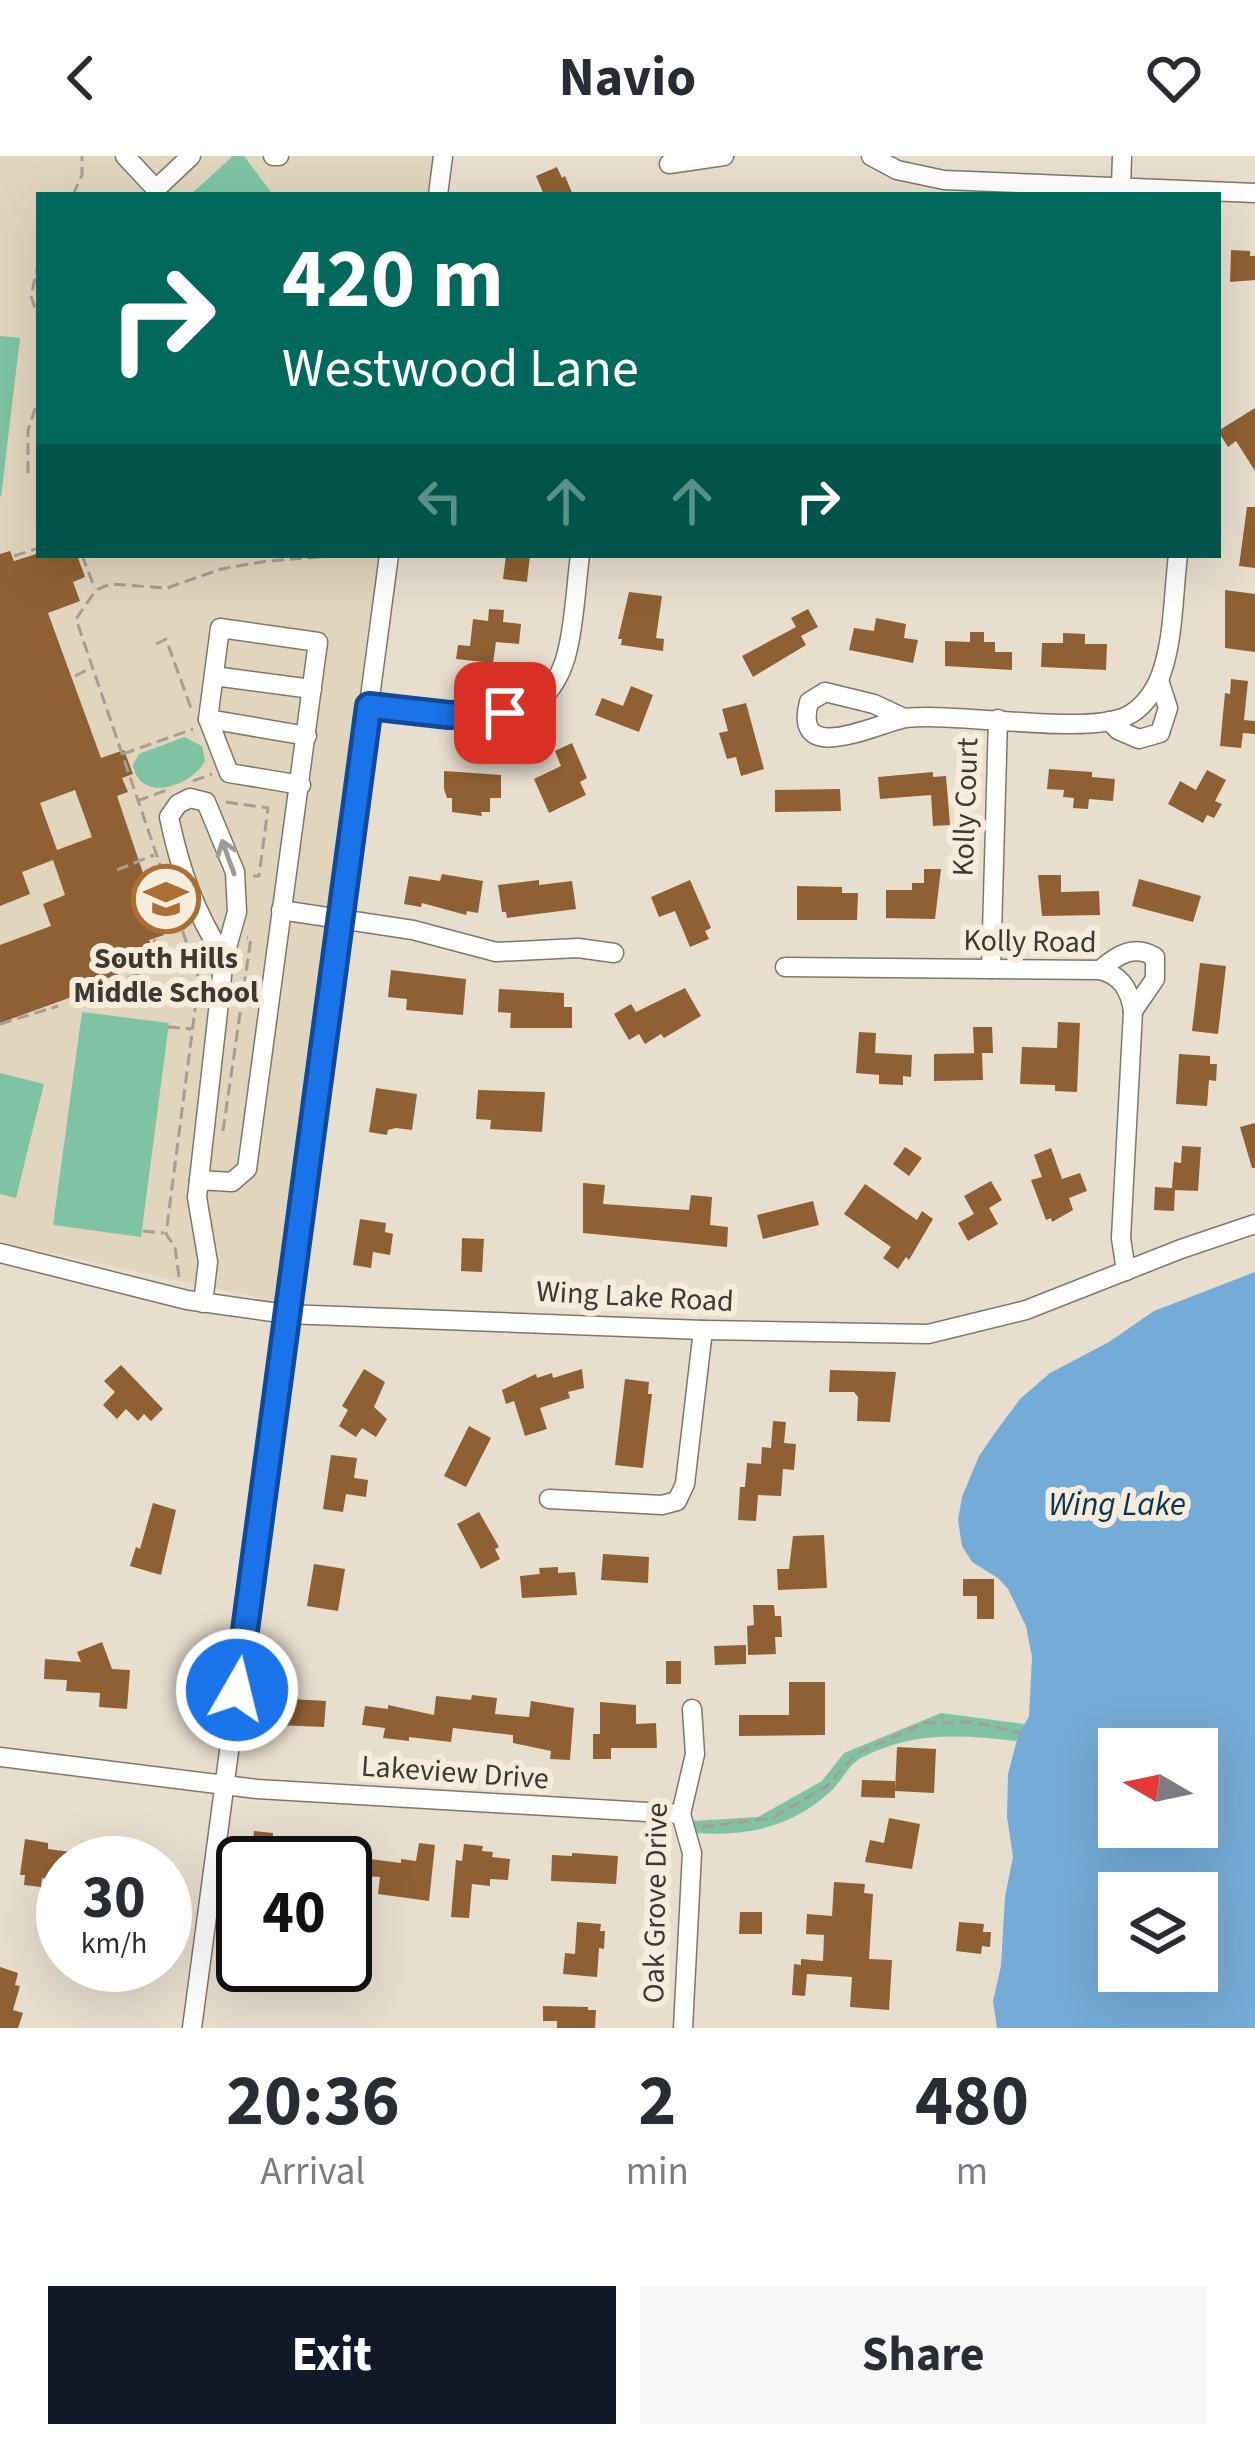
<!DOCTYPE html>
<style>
body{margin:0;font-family:"Source Sans 3",sans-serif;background:#f7f7f7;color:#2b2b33;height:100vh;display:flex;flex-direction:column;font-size:45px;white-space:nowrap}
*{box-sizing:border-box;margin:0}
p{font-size:39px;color:#7c7c81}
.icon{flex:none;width:66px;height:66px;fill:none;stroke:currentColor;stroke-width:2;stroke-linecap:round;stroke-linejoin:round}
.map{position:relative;height:1872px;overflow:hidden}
.details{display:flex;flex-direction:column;background:#fff;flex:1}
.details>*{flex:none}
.hud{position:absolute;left:36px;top:36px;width:1185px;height:366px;border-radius:0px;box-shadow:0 12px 48px #0002;background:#00695c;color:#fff;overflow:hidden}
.needle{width:78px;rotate:279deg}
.fabs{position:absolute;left:1098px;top:1572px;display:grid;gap:24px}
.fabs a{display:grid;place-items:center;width:120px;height:120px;border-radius:0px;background:#fff;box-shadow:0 12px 48px #0002;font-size:60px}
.speed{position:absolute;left:36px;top:1680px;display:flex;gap:24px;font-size:60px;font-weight:700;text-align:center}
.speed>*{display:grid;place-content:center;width:156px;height:156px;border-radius:50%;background:#fff;box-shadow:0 12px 48px #0002;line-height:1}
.speed small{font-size:30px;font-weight:400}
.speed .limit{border:6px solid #111;border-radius:18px;background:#fff;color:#111}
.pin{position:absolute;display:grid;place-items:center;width:102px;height:102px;color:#fff;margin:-51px;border-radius:24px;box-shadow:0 6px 18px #0006}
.me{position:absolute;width:132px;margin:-66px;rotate:8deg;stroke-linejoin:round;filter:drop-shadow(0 0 9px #0008)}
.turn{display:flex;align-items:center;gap:42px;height:252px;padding:0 48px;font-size:54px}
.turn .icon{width:156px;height:156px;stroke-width:2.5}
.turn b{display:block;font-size:84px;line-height:102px}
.lanes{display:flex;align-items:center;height:114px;padding:0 48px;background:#0003;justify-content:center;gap:60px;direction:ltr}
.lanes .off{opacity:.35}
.eta{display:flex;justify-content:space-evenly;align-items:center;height:204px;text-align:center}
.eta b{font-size:72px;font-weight:700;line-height:84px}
.button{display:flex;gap:24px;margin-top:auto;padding:24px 48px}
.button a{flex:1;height:138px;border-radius:0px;background:#111827;color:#fff;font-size:48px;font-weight:700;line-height:138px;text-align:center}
.button a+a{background:#f7f7f7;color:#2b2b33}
header{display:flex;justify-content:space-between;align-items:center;height:156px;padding:0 48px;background:#fff;font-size:54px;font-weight:700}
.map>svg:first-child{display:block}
.built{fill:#e2d5be}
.green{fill:#7fc3a4}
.water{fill:#75abd7;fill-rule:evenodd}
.building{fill:#8f6033;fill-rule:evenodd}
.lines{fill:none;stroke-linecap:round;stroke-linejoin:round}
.minor-casing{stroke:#807769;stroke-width:21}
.path{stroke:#a69e92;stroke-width:3;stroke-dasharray:12 6;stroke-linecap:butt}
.minor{stroke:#fff;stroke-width:18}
.oneway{stroke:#9e9c98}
.route-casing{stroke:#114b97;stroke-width:30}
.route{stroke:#1a73e8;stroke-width:21}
.labels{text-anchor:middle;stroke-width:12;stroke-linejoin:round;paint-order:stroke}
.street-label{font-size:30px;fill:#3c3932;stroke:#f5ecdb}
.poi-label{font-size:30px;font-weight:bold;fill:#3c3932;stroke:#f5ecdb}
.water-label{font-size:33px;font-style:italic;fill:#093553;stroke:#f5ecdb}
</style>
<header><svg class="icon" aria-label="back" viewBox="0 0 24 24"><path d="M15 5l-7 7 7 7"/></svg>Navio<svg class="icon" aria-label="heart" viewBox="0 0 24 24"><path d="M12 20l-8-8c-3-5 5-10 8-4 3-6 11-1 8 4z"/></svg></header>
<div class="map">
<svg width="1255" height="1872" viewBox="0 0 1255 1872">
<rect width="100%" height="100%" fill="#e8dece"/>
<path class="built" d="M0,0H435L430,39H39V399H379L278,1146L0,1086Z"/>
<g class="green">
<path d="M233,0H244L273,39H190Z"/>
<path d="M0,180L20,182L1,341L0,340Z"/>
<path d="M184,581L202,590L205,605C193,629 140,649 133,609L139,598Z"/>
<path d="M82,856L169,867L141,1081L53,1069Z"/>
<path d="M0,917L44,928L16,1042L0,1038Z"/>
<path d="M941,1557L1024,1568L1016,1585C960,1579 915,1575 863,1601C848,1608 843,1624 831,1635C793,1671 745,1681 694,1677L692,1665L758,1661L822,1625L844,1597Z"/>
</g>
<path class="water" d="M1255,1116V1872H997L993,1845L1001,1810L1005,1741L1013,1701L1007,1661L1008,1618L1019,1576L1029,1561L1032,1501L1026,1470L1008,1433L998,1422L972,1406L962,1390L958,1364L962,1341L979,1300L997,1274L1020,1243L1050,1217L1109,1186L1154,1155ZM1119,1593H1197V1671H1119ZM1119,1737H1197V1815H1119Z"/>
<g class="building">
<path d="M557,11L562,22L565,20L573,39H544L536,20Z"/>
<path d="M1231,94L1250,95V100H1255V124L1230,126Z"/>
<path d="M1255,252V315L1236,285L1228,291L1218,275Z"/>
<path d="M1247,351H1255V412L1239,410Z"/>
<path d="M10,395L14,405L39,397L77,399L85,421L73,426L80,445L48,457L101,602L124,594L133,618L122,622L128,636L117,640L164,779L149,784L156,804L89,829L91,834L0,867V789L51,770L43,748L65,739L53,704L22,716L30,738L0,750V398ZM75,634L92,681L57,694L40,647Z"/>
<path d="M506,399H530L527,426L503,423Z"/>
<path d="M1225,434L1255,438V496L1225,492Z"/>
<path d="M629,436L662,440L656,482L664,483L663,495L621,489L622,483H618Z"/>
<path d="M489,453L504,454L503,466L521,468L519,488L496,486L493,507L456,503L458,489L470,490L473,463L488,465Z"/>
<path d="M808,453L818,471L801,480L806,489L753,521L742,500L796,471L791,462Z"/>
<path d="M876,462L906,468L904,482L918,484L913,507L849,494L854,472L874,475Z"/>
<path d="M970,476H984V486H995V496H1012V514L945,510V485L970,486Z"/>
<path d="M1063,477L1085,478V488H1107L1106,514L1041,511L1042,487H1063Z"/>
<path d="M1231,523L1248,525L1244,564L1255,565V578L1243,577L1241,592L1220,590L1225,537L1230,538Z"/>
<path d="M631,530L653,539L639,576L595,559L602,542L623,550Z"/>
<path d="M746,547L764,613L741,620L736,601L727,603L719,577L728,575L722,553Z"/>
<path d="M572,587L587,622L580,626L586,639L549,657L534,623L561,610L555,595Z"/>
<path d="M1049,613L1092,616V621L1115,623L1113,645L1089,643L1088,653L1073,652L1074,642L1063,641L1064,634L1047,633Z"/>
<path d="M1207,614L1226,624L1215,645L1222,648L1214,662L1207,659L1203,667L1168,648L1180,625L1196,634Z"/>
<path d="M444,615L501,619V642H490V656H481L482,660L452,656V642H447L444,633Z"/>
<path d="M933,616V621L946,620L950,669L933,670L931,639L880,643L878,621Z"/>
<path d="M840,633L841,655L775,656V634Z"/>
<path d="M924,713H941L935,763L886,762V734H912V727H924Z"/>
<path d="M442,718L483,725L478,757L467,755L466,759L422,747L421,751L404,748L409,720L440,725Z"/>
<path d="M1038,719H1061V736L1099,735L1100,759L1042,760Z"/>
<path d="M1139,723L1201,740L1193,766L1132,750Z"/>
<path d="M539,724V729L572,725L576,753L507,762L506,756H502L498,729Z"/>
<path d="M690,724L711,772L705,775L709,783L690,791L675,755L659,761L651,741Z"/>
<path d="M797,730L842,731V737H858L857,764H797Z"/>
<path d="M1200,807L1226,810L1218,878L1192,875Z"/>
<path d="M391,814L466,823L463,859L406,854L407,843L388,841Z"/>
<path d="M685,832L701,860L664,882L661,878L645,888L639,878L629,884L614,858L631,848L636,856Z"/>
<path d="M499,833L564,837V851H572V872H510L511,857L498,856Z"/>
<path d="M1058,866L1080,867L1077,936L1055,935V929L1020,928L1022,891L1057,892Z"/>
<path d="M973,871H992L993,897H974Z"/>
<path d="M859,876L876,877L875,897L912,899L911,921L903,920V929L879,928V919L856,917Z"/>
<path d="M982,897L983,924L934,925V898Z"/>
<path d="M1179,898L1210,900V908H1217L1216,925L1209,924L1207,950L1176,948Z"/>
<path d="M376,932L417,938L412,974L396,972L388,974L387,979L369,976Z"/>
<path d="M478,934L545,936L542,976L490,973L491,964L476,963Z"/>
<path d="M1255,967V1012H1252L1240,971Z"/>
<path d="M1182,990L1201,991L1198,1035L1175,1034L1174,1055L1154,1054L1155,1031L1172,1032L1174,1006L1181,1007Z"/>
<path d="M905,991L922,1002L909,1020L893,1008Z"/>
<path d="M1051,992L1062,1023L1080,1017L1087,1035L1069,1042L1073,1054L1052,1066L1051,1062L1046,1064L1031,1024L1042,1021L1034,999Z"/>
<path d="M991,1025L1002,1044L989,1052L998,1068L968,1085L958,1067L974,1058L964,1040Z"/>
<path d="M583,1027L605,1029L603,1048L689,1054L691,1039L712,1041L710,1069L728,1071L727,1091L583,1077Z"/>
<path d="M865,1028L917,1064L922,1055L933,1063L909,1104L906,1101L898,1113L883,1102L891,1091L844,1058Z"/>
<path d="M813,1045L819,1069L763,1083L757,1059Z"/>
<path d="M360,1063L386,1067L385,1076L393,1078L390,1099L373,1096L371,1112L353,1109Z"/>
<path d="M462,1082L484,1083L482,1116L461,1115Z"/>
<path d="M121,1209L163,1253L151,1265L144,1258L138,1265L126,1253L117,1263L103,1249L115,1236L104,1225Z"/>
<path d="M364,1213L385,1226L374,1251L387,1263L376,1281L362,1272L356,1281L339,1270L348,1254L342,1250Z"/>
<path d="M582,1213L584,1232L568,1236L570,1242L540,1252L547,1273L525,1280L514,1245L506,1248L502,1234L536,1218L537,1222L552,1217L553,1222Z"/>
<path d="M830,1214L896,1216L890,1266L857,1265L858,1241L854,1236H829Z"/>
<path d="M625,1223L649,1226L648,1238H652L643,1312L615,1309Z"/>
<path d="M773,1265L786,1266L784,1287L796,1288L794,1314L783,1313L781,1340L758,1339L756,1365L738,1364L740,1331H745L747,1307L761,1308L762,1291L771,1292Z"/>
<path d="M469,1270L491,1282L466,1331L444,1320Z"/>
<path d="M331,1299L357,1302L354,1322L368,1324L366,1341L346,1338L343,1356L323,1353Z"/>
<path d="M153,1347L176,1354L161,1419L130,1410L136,1391L140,1393Z"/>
<path d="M479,1356L499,1391L495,1393L500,1403L481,1413L457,1368Z"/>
<path d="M824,1379L827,1432L778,1434L777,1413H789L793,1380Z"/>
<path d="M603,1398L649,1401L648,1427L601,1424Z"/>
<path d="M314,1408L345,1413L338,1455L307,1450Z"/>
<path d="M558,1411V1417L575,1416L577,1439L522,1442L520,1420L540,1418L539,1412Z"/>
<path d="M963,1423H994V1463H977V1440H963Z"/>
<path d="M753,1449H774L775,1460H781L782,1481H775L776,1498L748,1499L747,1470L754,1469Z"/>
<path d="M102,1486L112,1513L130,1514L127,1553L99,1551L100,1537L66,1535L67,1524L44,1523L45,1503L81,1506L77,1496Z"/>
<path d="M746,1489V1508L715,1509L714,1490Z"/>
<rect x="666" y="1505" width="15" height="23"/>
<path d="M789,1526H825V1579L739,1580V1559H789Z"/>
<path d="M472,1539L497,1542L495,1558L529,1561L531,1545L574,1552L570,1604L550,1603L551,1595L513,1587V1579L453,1572L451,1586L409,1581V1585L383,1582L385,1572L362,1569L365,1550L388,1553V1549L434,1559L436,1540L471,1544Z"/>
<path d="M292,1543L326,1545L324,1571L275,1569L276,1549L291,1550Z"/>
<path d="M600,1546L636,1549V1568L656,1567L657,1592H611V1603H593V1578H600Z"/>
<path d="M897,1591L936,1593L934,1637L895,1635Z"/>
<path d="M862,1624L895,1625V1642L861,1641Z"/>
<path d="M889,1662L920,1668L912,1713L865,1706L870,1684L884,1687Z"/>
<path d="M254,1675L273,1677V1682L318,1687V1683L328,1680L345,1681V1684L363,1685L362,1702L401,1707V1703L416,1705L419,1687L435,1689L429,1745L378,1738L380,1721L345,1719V1707L251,1705Z"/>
<path d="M25,1683L48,1687V1693L94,1699L93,1707H63V1725L42,1722L41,1731L24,1729L25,1719H20Z"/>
<path d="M464,1688L483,1690L482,1695L493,1696L492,1701L510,1703L508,1724L490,1723V1730L472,1728L469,1762L451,1761L456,1704L462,1705Z"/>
<path d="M572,1697L618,1700L616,1728L551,1725L552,1699L572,1700Z"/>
<path d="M834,1726L865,1728L864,1737L873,1738L869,1803L892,1804L889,1854L850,1851L852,1821L807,1818L805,1840L792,1839L794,1808L801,1809V1803L823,1805L824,1779L806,1778L807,1758L832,1760Z"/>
<path d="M740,1756H762V1778H739Z"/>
<path d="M577,1766L601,1768L600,1775H605L604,1793L599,1792L597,1821L563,1818L565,1797L575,1798Z"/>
<path d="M959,1766L984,1768L983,1776H991L990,1791L982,1790L981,1798L956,1795Z"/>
<path d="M0,1811L18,1817L15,1829L20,1830L13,1854L23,1857L18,1872H0Z"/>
<path d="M543,1850L588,1851V1854H596L595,1872H557V1865H543Z"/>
</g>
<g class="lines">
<g class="minor-casing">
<g id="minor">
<path d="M125,0L156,33L191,0"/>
<path d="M273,0H279"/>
<path d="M871,0L897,14L944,24L1255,37"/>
<path d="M669,8L724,0"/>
<path d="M1121,32L1122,0"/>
<path d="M438,39L443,0"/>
<path d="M214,520L312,533"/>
<path d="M369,550C412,556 497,572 535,547C553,536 564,512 568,492C575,462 576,429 580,399"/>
<path d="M904,562L874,548L825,536L809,546C791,613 882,565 906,562C960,556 1086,580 1127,560C1141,553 1151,540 1158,526C1174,490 1173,439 1178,399"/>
<path d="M208,563L307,580"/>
<path d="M1109,565L1118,574L1139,583L1160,577L1168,552L1159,524"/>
<path d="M281,754L413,774L496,796L578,792L614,797"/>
<path d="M785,811L1100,814C1121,819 1130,834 1133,855L1121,1082L1126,1115"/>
<path d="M991,813L998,563"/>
<path d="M1100,814C1117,799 1134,788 1155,801V823L1133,855"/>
<path d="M199,1024L224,802L237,756L235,716L206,646L190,642L178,648L169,661C180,714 195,756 224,802"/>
<path d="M0,1097L187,1144L286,1158L703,1174L928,1178L1026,1154L1181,1093L1255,1068"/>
<path d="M203,1147L208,1106L197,1041L199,1024L232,1026L247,1013L318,486L220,472L208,563L229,617L301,629"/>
<path d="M549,1343L662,1349L677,1345L685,1328L703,1174"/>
<path d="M0,1601L257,1633L681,1658"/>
<path d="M192,1872L389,399"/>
<path d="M683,1872L692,1697L681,1658L695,1598L692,1553"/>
</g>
</g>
<g class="path">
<path d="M73,39L82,19V0"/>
<path d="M39,105L31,140L39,165"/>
<path d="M28,317V274L39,241"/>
<path d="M82,399L95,433"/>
<path d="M14,400L39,392"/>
<path d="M156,488L166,483L191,552"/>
<path d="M75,520L91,512"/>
<path d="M123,598L193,573"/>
<path d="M193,625L212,618"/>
<path d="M137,645L167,634"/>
<path d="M226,646L268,652L259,720H253"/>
<path d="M117,714L154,699"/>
<path d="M154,783L162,808"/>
<path d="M94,834L162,809L190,804"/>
<path d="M0,868L58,850"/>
<path d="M168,871L191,873"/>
<path d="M223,975L251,782H247"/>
<path d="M143,1075L164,1077"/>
<path d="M179,1121L175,1091L166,1078L199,823L76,463L96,434L110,428L167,432L221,413L267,405L348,399"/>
<path d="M702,1671L772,1662L826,1631L856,1598L924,1567L972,1566L1027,1578"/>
</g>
<use href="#minor" class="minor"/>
</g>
<defs><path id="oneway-shaft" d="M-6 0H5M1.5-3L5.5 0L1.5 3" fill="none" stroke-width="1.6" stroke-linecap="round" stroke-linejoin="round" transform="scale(3)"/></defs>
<use class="oneway" href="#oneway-shaft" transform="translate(228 701) rotate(-110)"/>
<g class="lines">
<g class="route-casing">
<path id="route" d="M237,1534L369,550L449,559L505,557"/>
</g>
<use href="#route" class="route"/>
</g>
<defs>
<g id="school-ring" transform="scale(3.45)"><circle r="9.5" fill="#f5ecdb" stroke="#ac6e33" stroke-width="1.5"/><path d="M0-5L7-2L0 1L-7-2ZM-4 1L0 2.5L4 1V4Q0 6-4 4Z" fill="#ac6e33"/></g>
</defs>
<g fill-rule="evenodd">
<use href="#school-ring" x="166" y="743"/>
</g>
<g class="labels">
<g class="street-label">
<text transform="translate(965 651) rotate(-88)" y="10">Kolly Court</text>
<text transform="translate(1030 785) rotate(1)" y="10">Kolly Road</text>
<text transform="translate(635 1140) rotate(3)" y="10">Wing Lake Road</text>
<text transform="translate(455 1616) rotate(4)" y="10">Lakeview Drive</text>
<text transform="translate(655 1747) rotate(-89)" y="10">Oak Grove Drive</text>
</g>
<g class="poi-label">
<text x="166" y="812">South Hills<tspan x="166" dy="34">Middle School</tspan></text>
</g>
<g class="water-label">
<text x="1117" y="1359">Wing Lake</text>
</g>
</g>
</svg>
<div class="fabs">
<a><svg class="needle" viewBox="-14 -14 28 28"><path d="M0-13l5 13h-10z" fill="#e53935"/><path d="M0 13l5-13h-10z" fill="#7c7c81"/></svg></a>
<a><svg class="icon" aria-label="layers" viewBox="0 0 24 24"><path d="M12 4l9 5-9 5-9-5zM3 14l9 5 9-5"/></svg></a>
</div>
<div class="speed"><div>30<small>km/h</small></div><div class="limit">40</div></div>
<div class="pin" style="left:505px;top:557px;background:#d93025"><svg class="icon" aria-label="arrive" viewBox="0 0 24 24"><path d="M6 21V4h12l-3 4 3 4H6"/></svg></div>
<svg class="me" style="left:237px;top:1534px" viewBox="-20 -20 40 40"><circle r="17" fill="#1a73e8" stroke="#fff" stroke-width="3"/><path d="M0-11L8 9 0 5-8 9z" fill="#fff"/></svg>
<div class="hud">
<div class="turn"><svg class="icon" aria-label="right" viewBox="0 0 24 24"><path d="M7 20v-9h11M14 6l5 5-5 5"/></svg><div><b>420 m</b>Westwood Lane</div></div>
<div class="lanes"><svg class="icon off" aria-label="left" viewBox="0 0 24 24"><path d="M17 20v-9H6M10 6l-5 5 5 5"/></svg><svg class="icon off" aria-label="ahead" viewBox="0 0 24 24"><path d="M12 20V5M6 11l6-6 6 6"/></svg><svg class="icon off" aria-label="ahead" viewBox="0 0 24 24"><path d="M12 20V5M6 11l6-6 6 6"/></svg><svg class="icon" aria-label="right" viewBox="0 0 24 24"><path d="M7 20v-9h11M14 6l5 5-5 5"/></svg></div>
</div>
</div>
<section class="details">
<div class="eta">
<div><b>20:36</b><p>Arrival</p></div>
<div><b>2</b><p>min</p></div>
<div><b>480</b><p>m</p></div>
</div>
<div class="button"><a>Exit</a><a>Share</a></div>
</section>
